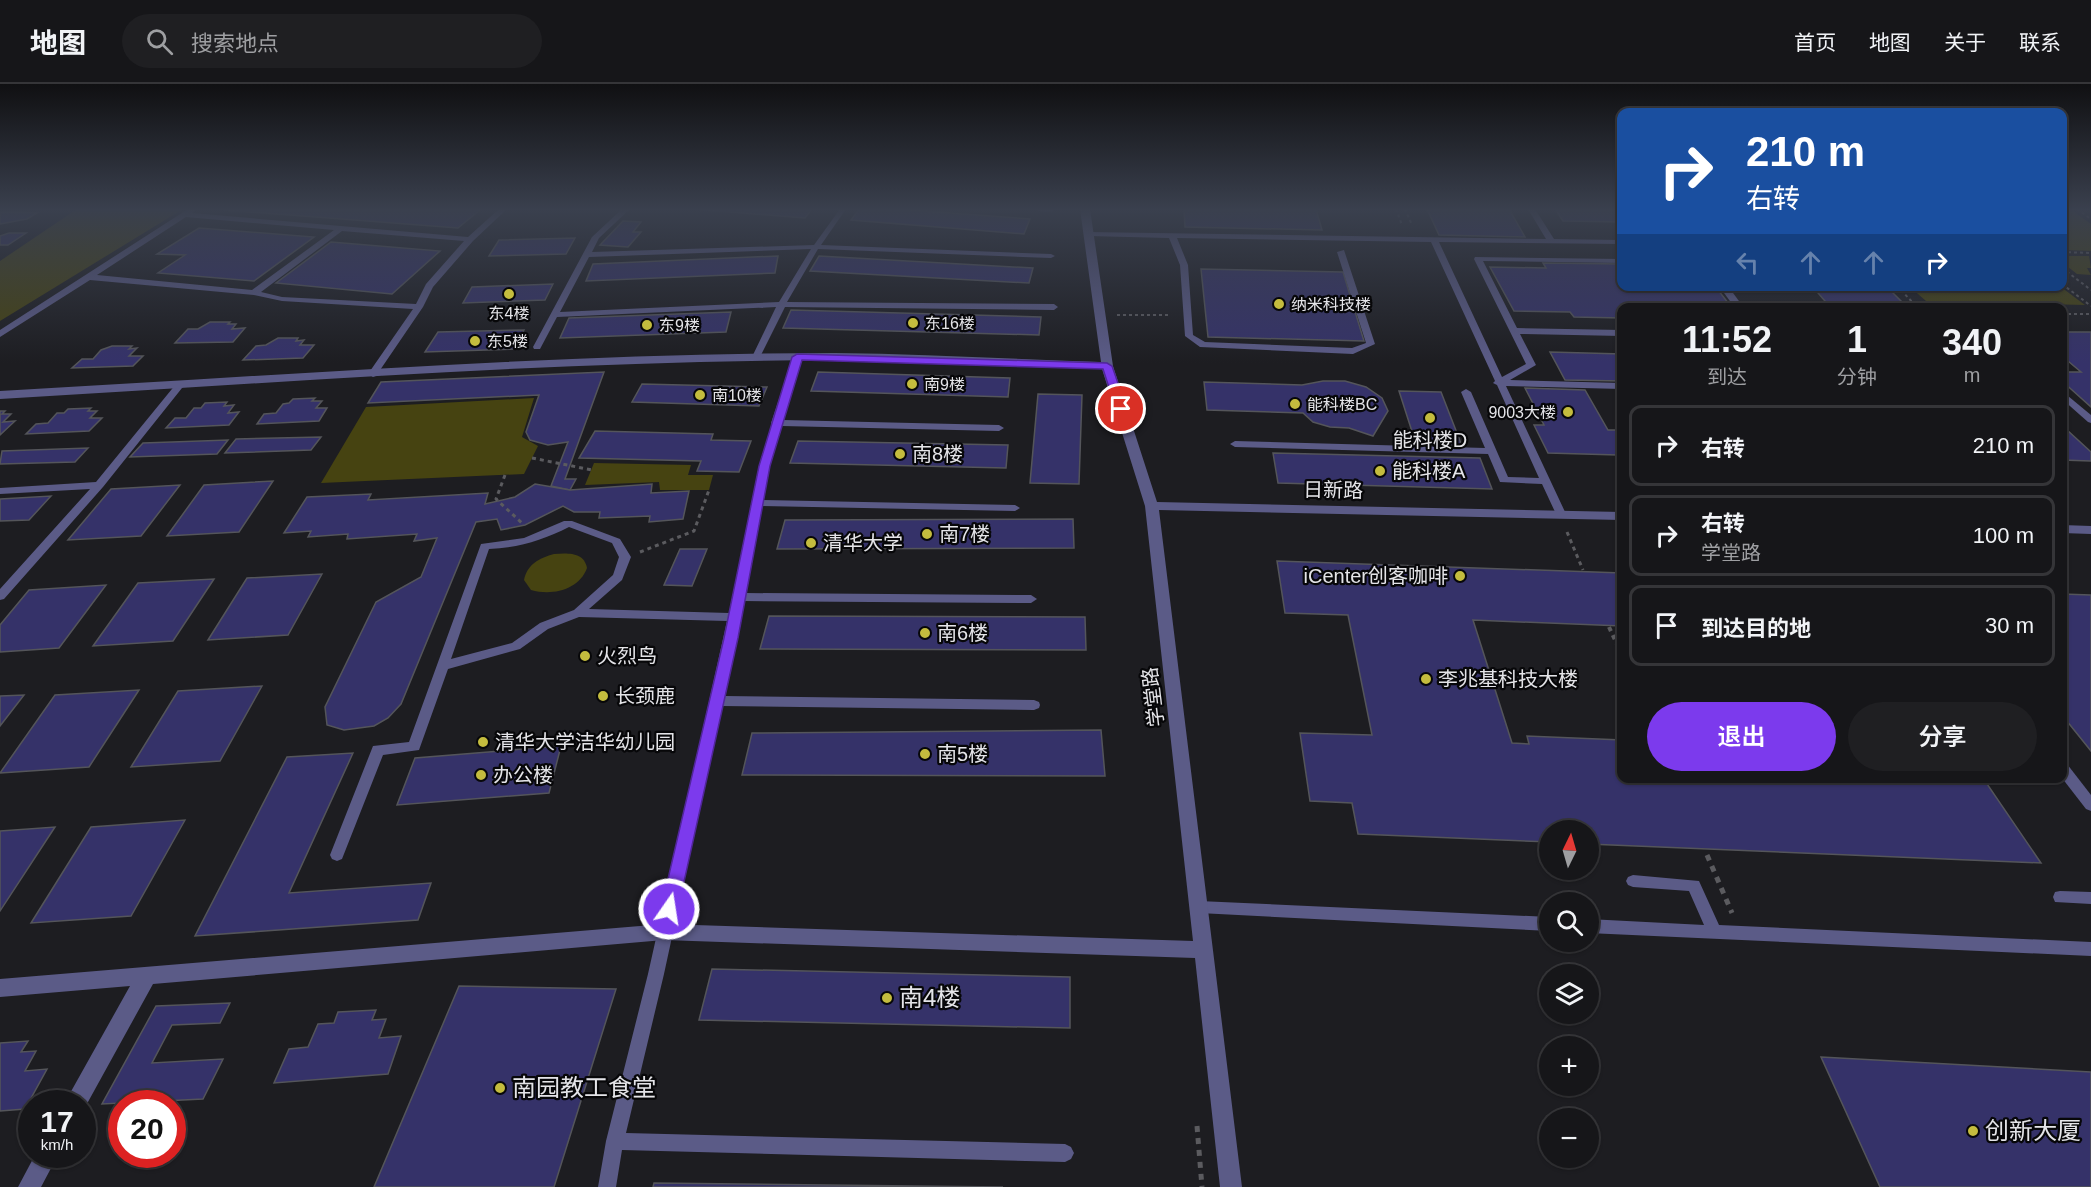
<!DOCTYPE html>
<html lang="zh">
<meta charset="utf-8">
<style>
body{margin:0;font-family:Helvetica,"Noto Sans SC",sans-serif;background:#1f1f22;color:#f1f3f6;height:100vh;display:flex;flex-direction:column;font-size:22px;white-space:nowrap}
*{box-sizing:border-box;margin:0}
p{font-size:20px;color:#9e9fa2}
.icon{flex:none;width:33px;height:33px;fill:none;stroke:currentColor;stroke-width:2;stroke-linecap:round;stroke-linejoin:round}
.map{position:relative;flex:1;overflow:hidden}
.panel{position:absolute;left:1617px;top:219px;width:450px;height:480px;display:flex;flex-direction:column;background:#161619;border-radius:12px;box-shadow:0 2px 4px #0004,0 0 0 2px #353538}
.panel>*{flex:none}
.hud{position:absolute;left:1617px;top:24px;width:450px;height:183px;border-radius:12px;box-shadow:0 2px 4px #0004,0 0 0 2px #353538;background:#1a4fa0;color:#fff;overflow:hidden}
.needle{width:39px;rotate:5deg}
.buttons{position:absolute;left:1539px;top:736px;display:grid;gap:12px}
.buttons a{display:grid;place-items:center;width:60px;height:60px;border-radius:50%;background:#161619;box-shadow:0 2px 4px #0004,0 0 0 2px #353538;font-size:30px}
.speed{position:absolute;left:18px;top:1006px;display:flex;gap:12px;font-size:30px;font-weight:700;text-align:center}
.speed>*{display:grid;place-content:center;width:78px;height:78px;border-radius:50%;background:#161619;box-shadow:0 2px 4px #0004,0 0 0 2px #353538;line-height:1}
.speed small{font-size:15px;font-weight:400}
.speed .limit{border:9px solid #d22;background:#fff;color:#111}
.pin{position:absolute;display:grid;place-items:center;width:51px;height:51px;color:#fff;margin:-26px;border:3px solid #fff;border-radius:50%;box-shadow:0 2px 6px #0007}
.me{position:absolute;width:66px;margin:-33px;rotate:13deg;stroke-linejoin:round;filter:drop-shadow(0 0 4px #0008)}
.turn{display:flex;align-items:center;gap:21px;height:126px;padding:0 30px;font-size:27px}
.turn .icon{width:78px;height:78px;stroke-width:2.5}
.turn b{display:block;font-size:42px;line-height:51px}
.lanes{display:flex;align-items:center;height:57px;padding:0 30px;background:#0003;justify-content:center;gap:30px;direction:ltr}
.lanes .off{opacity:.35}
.eta{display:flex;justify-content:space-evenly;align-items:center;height:102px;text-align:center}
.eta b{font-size:36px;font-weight:600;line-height:42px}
.action{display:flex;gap:12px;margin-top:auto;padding:12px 30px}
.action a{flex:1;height:69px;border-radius:36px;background:#7c3aed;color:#fff;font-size:24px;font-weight:600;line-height:69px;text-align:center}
.action a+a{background:#1f1f22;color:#f1f3f6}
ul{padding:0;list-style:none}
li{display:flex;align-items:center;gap:18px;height:81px;margin:0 12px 9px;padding:0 18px;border:3px solid #353538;border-radius:12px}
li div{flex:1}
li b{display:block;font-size:22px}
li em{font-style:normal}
header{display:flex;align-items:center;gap:36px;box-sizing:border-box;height:84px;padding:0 30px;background:#161619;border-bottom:2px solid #353538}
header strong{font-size:28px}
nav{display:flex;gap:33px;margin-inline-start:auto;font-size:21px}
.search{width:420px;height:54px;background:#1f1f22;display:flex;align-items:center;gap:15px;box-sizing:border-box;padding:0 21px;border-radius:33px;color:#9e9fa2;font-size:22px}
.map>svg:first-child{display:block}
.green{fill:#464311}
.building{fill:#353269;stroke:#54555a;stroke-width:1.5}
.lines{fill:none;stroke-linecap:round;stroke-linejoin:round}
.path-far3{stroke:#5b5b5f;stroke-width:2;stroke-dasharray:3 3;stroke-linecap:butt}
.path-far2{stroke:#5b5b5f;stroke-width:3;stroke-dasharray:4 4;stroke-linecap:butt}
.path-far1{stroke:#5b5b5f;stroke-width:4;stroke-dasharray:4.5 4.5;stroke-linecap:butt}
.path{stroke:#5b5b5f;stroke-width:5;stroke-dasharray:6 6;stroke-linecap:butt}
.service{fill:#5b5b87;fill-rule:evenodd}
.minor{fill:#5b5b87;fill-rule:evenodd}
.route{fill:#7c3aed;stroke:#51269a;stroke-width:1.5}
.poi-dot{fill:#c4bc3e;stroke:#070709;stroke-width:2}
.labels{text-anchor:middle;stroke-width:4.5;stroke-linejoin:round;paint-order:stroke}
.far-poi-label{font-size:16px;fill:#e4e4e8;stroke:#070709;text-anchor:start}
.poi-label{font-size:20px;fill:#e4e4e8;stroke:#070709;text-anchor:start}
.street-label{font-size:20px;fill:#e4e4e8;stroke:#070709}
.near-poi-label{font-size:24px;fill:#e4e4e8;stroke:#070709;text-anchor:start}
</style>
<header>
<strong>地图</strong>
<div class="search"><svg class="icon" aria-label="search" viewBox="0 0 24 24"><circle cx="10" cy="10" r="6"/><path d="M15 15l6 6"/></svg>搜索地点</div>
<nav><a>首页</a><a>地图</a><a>关于</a><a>联系</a></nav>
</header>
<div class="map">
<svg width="2091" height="1103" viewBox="0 0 2091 1103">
<rect width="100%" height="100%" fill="#1d1d21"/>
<g class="green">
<path d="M77,125H183L0,237V177Z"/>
<path d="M2063,125H2070L2091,140V167L2063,166Z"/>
<path d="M2062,172H2089L2091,184H2087L2091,191L2077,190L2063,179Z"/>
<path d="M1910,203H2061L2085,221L1926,217Z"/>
<path d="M534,314L522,353L538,362L524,390L321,399L366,323Z"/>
<path d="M594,379L691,381L688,391H713L709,406H660L659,398L585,401Z"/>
<path d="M554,470C568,469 584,468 587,484C579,506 552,512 531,506L524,496C527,480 540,474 554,470Z"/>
</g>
<g class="building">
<path d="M227,125H481L458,144L224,126Z"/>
<path d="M694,125H812L805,134Z"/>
<path d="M859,125H895L1030,135L1024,150L851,136Z"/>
<path d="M1184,125H1316L1322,146L1185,143Z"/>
<path d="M1427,125H1509L1525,153L1439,151Z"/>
<path d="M1555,125H1622V138L1563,137Z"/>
<path d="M0,129L3,128L37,129L27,135L0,140Z"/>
<path d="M623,137L641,138L633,148H641L628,163L600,161Z"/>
<path d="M199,144L314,153L254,197L158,189L185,171L157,170Z"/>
<path d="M9,149H26L8,161H0V152Z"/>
<path d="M575,154L566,170L489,172L499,156Z"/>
<path d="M331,158L440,167L392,210L276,199Z"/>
<path d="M778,172L775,189L586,197L593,180Z"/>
<path d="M819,172L1033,184L1029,199L810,187Z"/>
<path d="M1543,179L1622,180V202H1715L1732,224H1622V234L1574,233L1570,228L1514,227L1490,183L1546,184Z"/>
<path d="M1201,185L1343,188L1364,257L1208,253Z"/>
<path d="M553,200L545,216L463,219L472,203Z"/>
<path d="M1812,202H1886L1908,224H1831Z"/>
<path d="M791,226L1041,233L1039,251L783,244Z"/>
<path d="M731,228L726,248L560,254L569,234Z"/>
<path d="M210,238H230L228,240H236L232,245L245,244L233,258L175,259L188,245H198Z"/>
<path d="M524,246L514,265L425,268L438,248Z"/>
<path d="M2062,248H2091V323L2062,297V288H2081L2062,272Z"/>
<path d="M278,254H298L296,257L304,256L300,261H314L303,274L243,276L256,262L266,261Z"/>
<path d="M112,262H132L129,265L137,264L129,272H143L133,282L72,284L82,275H93L101,266Z"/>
<path d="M1550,268L1622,270V297L1565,296Z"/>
<path d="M604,288L565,395H576L570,406L551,402L568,358L548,361L530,356L526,348L539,311L368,319L381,298Z"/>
<path d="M818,288L1010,294L1008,313L811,307Z"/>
<path d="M1323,297H1345L1366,303L1382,314L1388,327L1373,352L1349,344L1330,343L1313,338L1303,329L1207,326L1204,298L1302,301Z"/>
<path d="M642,300L767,303L759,322L632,318Z"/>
<path d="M1525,304L1585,306L1608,346H1622V376L1618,371L1548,369L1534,341H1544Z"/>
<path d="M1399,307L1441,308L1462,362L1416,360Z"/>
<path d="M1038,310L1082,311L1079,400L1030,399Z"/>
<path d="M315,314L312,317H322L316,324H327L319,337L257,340L264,330L276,329L283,320L289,319L293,315Z"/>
<path d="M227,318L224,322L234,321L228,329L239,328L229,341L166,344L175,334H186L194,324H201L205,319Z"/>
<path d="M91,324L88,327H97L90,334H102L89,347L26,350L36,340L48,339L57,329H64L68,325Z"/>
<path d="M0,327H5L2,330H11L3,338L15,337L0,351Z"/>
<path d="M2062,346H2067L2091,368V377L2062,376Z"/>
<path d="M595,347L713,350L711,356L751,357L739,388L697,387L701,377L579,374Z"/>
<path d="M321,353L311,366L225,369L236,355Z"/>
<path d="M228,356L217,370L130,373L143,359Z"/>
<path d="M798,357L1008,361L1006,384L790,379Z"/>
<path d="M88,364L75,378L0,380L2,367Z"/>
<path d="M1273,369L1480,374L1492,405L1278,399Z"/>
<path d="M273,397L239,448L167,452L204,401Z"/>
<path d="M535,400L570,406L652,400L651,409L689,407L683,435L649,438L650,432L599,434L600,428H574L563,422L525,441L501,446L497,435L476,438L401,620L388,634L374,642L344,646L327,641L325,623L376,518L421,493L437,454L414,457L417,450L347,455L348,450L308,453L311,447L284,449L307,413L371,410L368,416L488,409L485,420L515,413Z"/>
<path d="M180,401L141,452L68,456L111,405Z"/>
<path d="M51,412L29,436L0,437V415Z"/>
<path d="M1073,435L1074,464L777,465L785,436Z"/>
<path d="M680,465H707L692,502L664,501Z"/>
<path d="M1277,477L1622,489V542L1473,536L1512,659L1529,660L1527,652L1622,656V694H1983L2041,779L1588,760V747H1550V758L1358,750L1352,719L1310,717L1300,649L1372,651L1348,531L1285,529Z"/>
<path d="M322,490L288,551L208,556L247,494Z"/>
<path d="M214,495L173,557L93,562L138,499Z"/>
<path d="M106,501L59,564L0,568V541L29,506Z"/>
<path d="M2062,510L2091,511V667L2062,631Z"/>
<path d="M769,532L1085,533L1086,566L760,565Z"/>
<path d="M262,602L220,677L131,683L178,607Z"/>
<path d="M139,606L89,683L0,689L55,611Z"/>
<path d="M24,611L0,642V612Z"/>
<path d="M1101,646L1105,692L742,691L752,649Z"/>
<path d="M561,662L549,709L397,721L415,674Z"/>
<path d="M353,669L289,809L431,799L418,836L195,852L287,673Z"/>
<path d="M185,736L131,832L31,839L91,743Z"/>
<path d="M55,743L0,827V747Z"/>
<path d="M712,885L1070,893V944L699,936Z"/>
<path d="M459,902L616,905L554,1103H374Z"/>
<path d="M230,919L220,939L172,941L152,979L223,975L203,1015L102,1020L156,922Z"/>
<path d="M376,926L372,936L386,935L379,954L401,952L388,990L274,999L289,965L308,963L318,940L334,939L338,928Z"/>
<path d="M28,957L21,968L36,967L25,987L47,985L25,1025L0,1027V959Z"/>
<path d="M1821,973L2091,988V1103H1880Z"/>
<path d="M654,1099L1003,1103H653Z"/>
</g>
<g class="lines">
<g class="path-far3">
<path d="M1396,125L1402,141"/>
<path d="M1405,125L1412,141"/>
<path d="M2077,125L2091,135"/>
<path d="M2062,168L2091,169"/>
<path d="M2062,184L2091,206"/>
<path d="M2062,200L2091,222"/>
<path d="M1897,202L1918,224"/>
<path d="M2062,230H2091"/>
<path d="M1117,231H1170"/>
</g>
<g class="path-far2">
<path d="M532,374L592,386"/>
<path d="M505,391L496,415L524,441"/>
<path d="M1567,448L1583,486"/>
<path d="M640,468L694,447L709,406"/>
</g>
<path class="path-far1" d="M1609,543L1622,571"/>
<g class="path">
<path d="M1707,771L1732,829"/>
<path d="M1197,1042L1202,1103"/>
</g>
<g class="service">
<path d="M188,125H194L195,127L192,129L468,153L499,125H507L473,157L433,203L423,223L376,292L373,293L368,290L413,225L282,217L254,211L90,196L0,253V246ZM186,133L334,146L252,206L97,191ZM342,147L464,157L426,200L416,220L282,213L261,208Z"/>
<path d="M622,125H630L599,154L592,168L814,161L840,125H846L821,161L1051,170L1055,172L1051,174L818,165L787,218L1054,220L1058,223L1054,226L785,223L760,273L756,276L752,273L776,223L557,233L540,265H534L533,263L592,153ZM811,165L779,218L560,228L589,173Z"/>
<path d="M1036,125H1056C1051,129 1041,129 1036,125Z"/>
<path d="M1528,125H1535L1554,155L1622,156V160L1439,158L1502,293L1526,280L1474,175L1475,173L1622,175V179L1483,177L1517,244L1622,246V252L1520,250L1536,281L1510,296L1622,299V305L1506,302L1566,430L1561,433L1556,430L1542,400L1500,398L1488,370L1235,363L1230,360L1235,357L1485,364L1461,308L1466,305L1471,308L1508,393L1539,394L1497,301L1493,299L1495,297L1431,158L1177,154L1188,181L1193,251L1205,258L1352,264L1366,259L1337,168L1344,166L1375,260L1353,270L1200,263L1185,252L1180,181L1169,154L1088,152L1084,150L1088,148L1546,155Z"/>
<path d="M1719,202H1728L1744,224H1735Z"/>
<path d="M797,270L801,273L783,336L999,341L1004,344L999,347L782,342L770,382L763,416L1015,421L1020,424L1015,427L762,422L745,509L1031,511L1037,515L1031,519L743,517L741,531L742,533L739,536L724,612L1034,616L1039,618L1040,621L1039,624L1034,626L722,622L664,890L626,1049L1065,1060L1071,1063L1074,1069L1071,1075L1065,1078L622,1066L616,1103H598L606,1057L648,890L727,537L579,533L548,545L520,565L448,585L419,666L383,671L342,775L337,777L332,775L330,771L373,662L409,658L481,460L524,454L564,437H572L620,455L631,473L622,496L589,525L729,529L760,382L772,341L771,339L793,273ZM569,443L612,459L619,473L613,491L574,526L540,539L512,559L451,575L489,465C518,464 543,456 569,443Z"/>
<path d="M179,299L184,302L182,304L103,403L4,515L0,516V505L90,405L0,410V404L96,398L176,300Z"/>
<path d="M2062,307L2091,331V339L2088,338L2062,315Z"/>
<path d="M2062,679L2067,680L2091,711V727L2086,725L2062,694Z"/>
<path d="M1633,791L1699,797L1719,841L2091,858V872L1588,849V835L1704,841L1689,807L1633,803L1628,801L1626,797L1628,793Z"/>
<path d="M2060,807L2091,808V820L2055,818L2053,813L2055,808Z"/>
<path d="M1199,817L1550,833V847L1199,829L1194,828L1192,823L1194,818Z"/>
</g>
<g class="minor">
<path d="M1080,125H1090L1113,282L1157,418L1622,428V436L1159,426L1242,1103H1220L1195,874L664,856L153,900L83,1027L82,1020H64L130,902L0,913V895L664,840L1193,857L1145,422L1102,285C1012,282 921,276 831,276C554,277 277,299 0,315V307C278,292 557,269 835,269C924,270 1012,275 1101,278Z"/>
<path d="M2062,441L2091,442V450L2062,449Z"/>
<path d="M35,1071H58L41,1103H18Z"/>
</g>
</g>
<linearGradient id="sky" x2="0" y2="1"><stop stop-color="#101012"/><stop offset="0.45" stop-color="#3a404e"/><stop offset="1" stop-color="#3a404e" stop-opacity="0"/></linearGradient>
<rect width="2091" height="279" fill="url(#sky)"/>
<path class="route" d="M797,270L1107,279L1112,282L1127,325L1121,329L1116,325L1103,285L802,276L770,382L738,554L678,825L675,830L669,832L663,830L661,825L724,554L759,382L792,273Z"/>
<g class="poi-dot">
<circle cx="509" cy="210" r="6"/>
<circle cx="1279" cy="220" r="6"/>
<circle cx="913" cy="239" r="6"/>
<circle cx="647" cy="241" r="6"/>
<circle cx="475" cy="257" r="6"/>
<circle cx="912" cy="300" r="6"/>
<circle cx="700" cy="311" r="6"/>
<circle cx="1295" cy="320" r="6"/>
<circle cx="1568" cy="328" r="6"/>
<circle cx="1430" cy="334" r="6"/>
<circle cx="900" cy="370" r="6"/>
<circle cx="1380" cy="387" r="6"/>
<circle cx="927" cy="450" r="6"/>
<circle cx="811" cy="459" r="6"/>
<circle cx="1460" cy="492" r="6"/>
<circle cx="925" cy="549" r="6"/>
<circle cx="585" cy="572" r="6"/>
<circle cx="1426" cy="595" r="6"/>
<circle cx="603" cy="612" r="6"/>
<circle cx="483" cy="658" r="6"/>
<circle cx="925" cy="670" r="6"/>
<circle cx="481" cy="691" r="6"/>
<circle cx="887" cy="914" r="6"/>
<circle cx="500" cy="1004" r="6"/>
<circle cx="1973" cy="1047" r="6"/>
</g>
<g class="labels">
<g class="far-poi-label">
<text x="1291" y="226">纳米科技楼</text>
<text x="509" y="235" text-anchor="middle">东4楼</text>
<text x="925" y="245">东16楼</text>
<text x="659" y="247">东9楼</text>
<text x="487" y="263">东5楼</text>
<text x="924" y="306">南9楼</text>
<text x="712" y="317">南10楼</text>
<text x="1307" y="326">能科楼BC</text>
<text x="1556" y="334" text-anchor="end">9003大楼</text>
</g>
<g class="poi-label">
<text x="1430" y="363" text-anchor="middle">能科楼D</text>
<text x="912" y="377">南8楼</text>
<text x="1392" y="394">能科楼A</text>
<text x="939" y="457">南7楼</text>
<text x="823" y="466">清华大学</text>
<text x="1448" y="499" text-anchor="end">iCenter创客咖啡</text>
<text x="937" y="556">南6楼</text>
<text x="597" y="579">火烈鸟</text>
<text x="1438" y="602">李兆基科技大楼</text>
<text x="615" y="619">长颈鹿</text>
<text x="495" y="665">清华大学洁华幼儿园</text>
<text x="937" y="677">南5楼</text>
<text x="493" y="698">办公楼</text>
</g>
<g class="street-label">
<text transform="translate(1333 406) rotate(1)" y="7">日新路</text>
<text transform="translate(1153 613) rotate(-97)" y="7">学堂路</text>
</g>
<g class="near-poi-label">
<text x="899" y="922">南4楼</text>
<text x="512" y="1012">南园教工食堂</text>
<text x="1985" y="1055">创新大厦</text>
</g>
</g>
</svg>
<div class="buttons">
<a><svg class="needle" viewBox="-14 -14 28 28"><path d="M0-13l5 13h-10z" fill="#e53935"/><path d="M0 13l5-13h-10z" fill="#9e9fa2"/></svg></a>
<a><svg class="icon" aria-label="search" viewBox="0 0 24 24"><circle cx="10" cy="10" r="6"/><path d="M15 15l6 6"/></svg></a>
<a><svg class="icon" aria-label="layers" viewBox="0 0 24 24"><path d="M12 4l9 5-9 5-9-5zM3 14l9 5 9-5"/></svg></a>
<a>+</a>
<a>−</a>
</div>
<div class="speed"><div>17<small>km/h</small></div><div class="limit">20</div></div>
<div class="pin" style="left:1121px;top:325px;background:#d93025"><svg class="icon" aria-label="arrive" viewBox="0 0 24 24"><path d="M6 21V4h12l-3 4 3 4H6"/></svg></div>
<svg class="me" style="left:669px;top:825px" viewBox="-20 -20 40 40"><circle r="17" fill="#7c3aed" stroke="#fff" stroke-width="3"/><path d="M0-11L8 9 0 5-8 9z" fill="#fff"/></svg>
<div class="hud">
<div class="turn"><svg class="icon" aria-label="right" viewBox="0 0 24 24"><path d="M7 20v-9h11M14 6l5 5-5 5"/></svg><div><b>210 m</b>右转</div></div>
<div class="lanes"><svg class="icon off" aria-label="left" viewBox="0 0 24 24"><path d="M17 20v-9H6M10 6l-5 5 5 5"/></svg><svg class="icon off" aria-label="ahead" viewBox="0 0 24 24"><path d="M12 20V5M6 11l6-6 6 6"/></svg><svg class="icon off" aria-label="ahead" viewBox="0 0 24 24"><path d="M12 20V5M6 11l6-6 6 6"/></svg><svg class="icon" aria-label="right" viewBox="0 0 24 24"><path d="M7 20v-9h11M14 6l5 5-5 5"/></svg></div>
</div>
<section class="panel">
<div class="eta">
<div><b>11:52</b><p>到达</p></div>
<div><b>1</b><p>分钟</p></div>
<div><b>340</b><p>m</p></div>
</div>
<ul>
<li><svg class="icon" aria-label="right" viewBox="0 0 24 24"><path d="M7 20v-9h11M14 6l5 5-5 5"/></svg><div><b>右转</b></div><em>210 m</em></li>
<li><svg class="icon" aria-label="right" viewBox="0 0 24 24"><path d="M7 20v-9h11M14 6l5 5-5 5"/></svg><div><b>右转</b><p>学堂路</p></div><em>100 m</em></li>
<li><svg class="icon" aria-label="arrive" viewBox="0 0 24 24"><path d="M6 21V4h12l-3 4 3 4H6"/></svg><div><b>到达目的地</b></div><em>30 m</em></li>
</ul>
<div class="action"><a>退出</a><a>分享</a></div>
</section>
</div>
